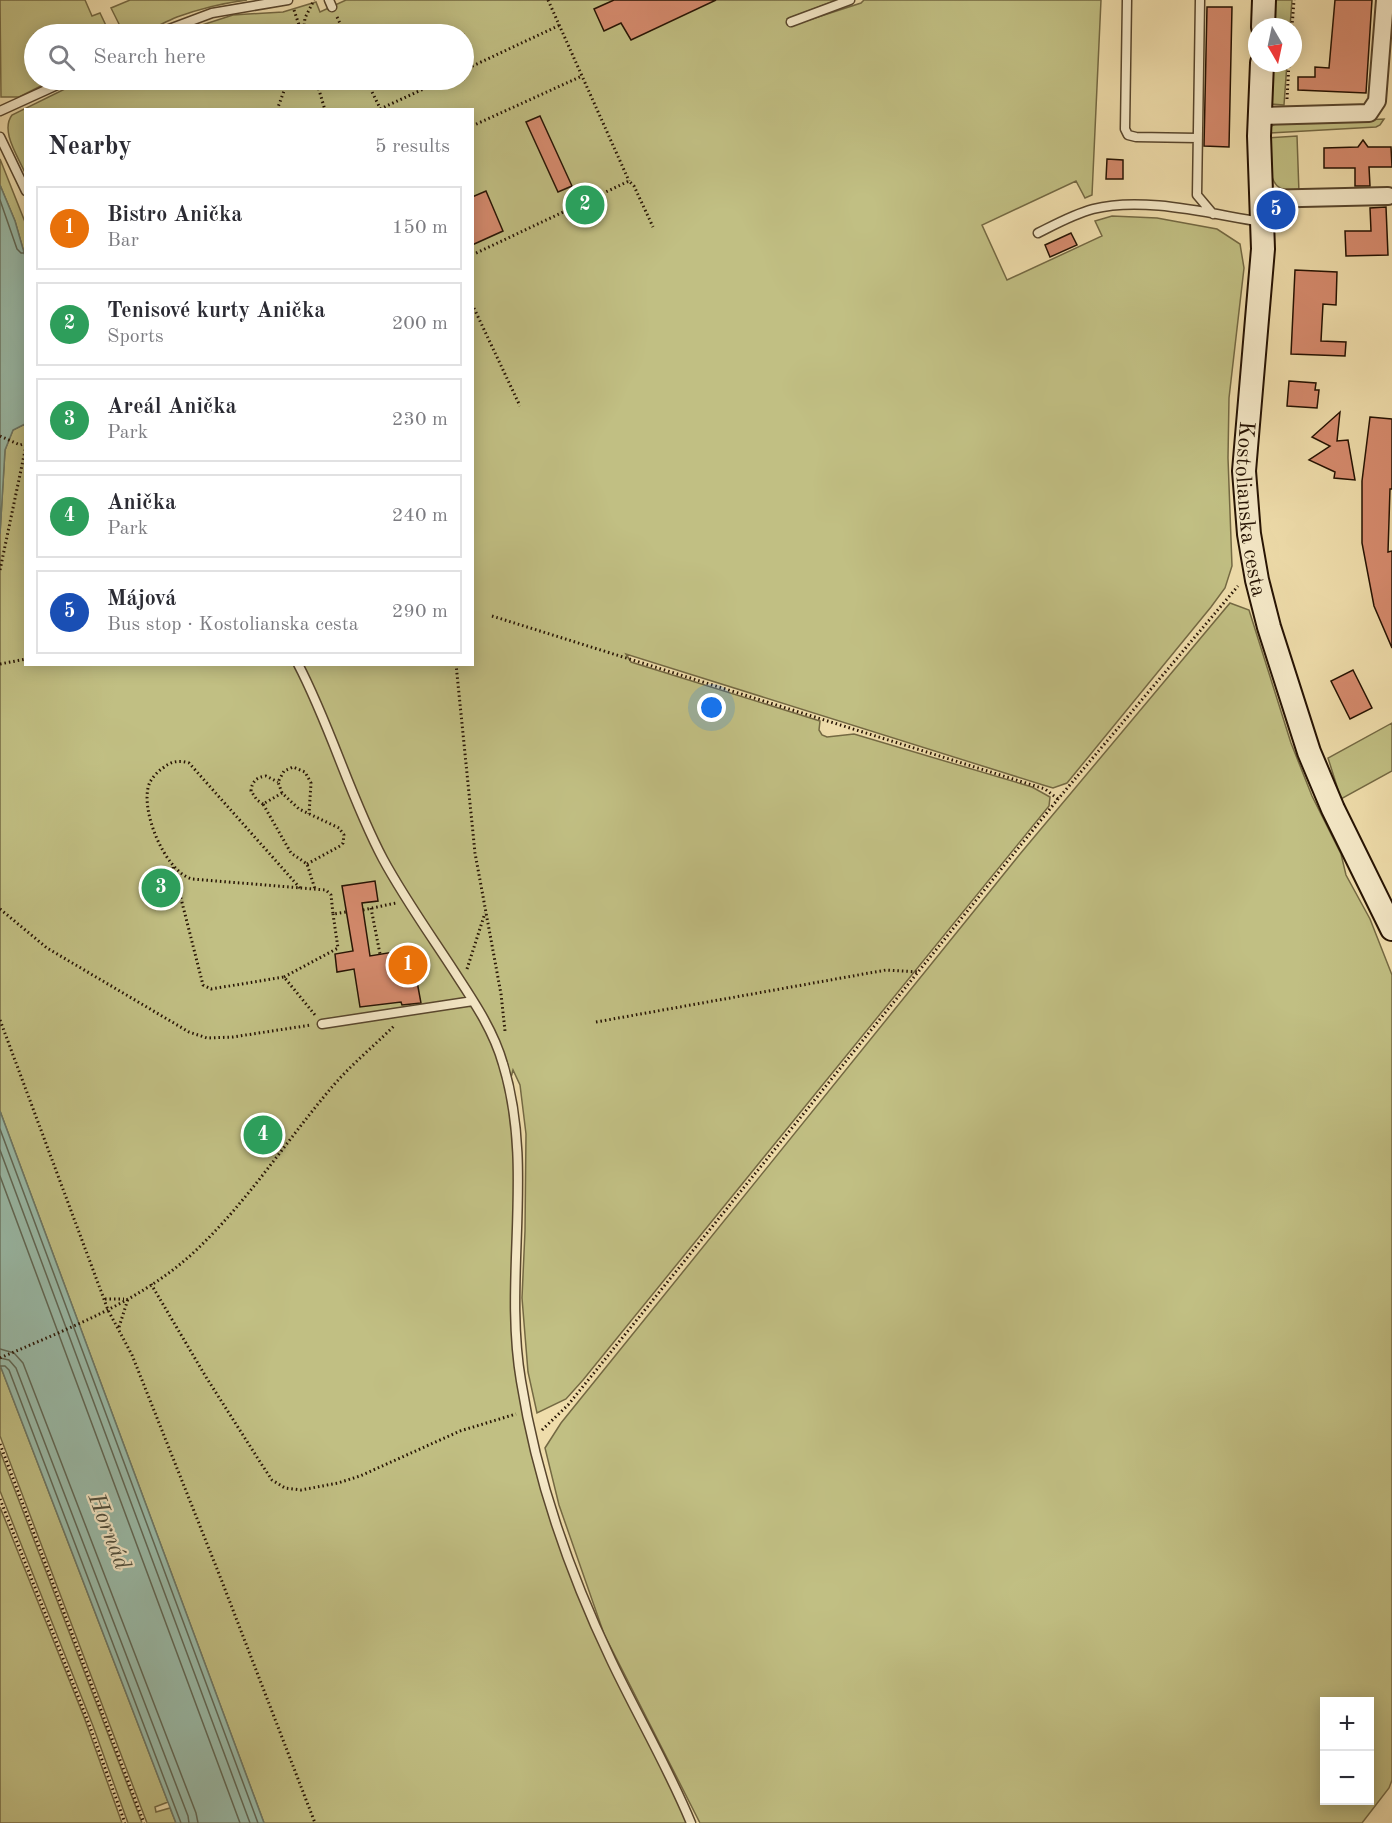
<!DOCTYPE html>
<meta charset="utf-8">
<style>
body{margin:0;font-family:"Old Standard TT",serif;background:#f7f7f7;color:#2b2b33}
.controls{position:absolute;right:18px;bottom:18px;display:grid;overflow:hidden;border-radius:0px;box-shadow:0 3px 15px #0003}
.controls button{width:54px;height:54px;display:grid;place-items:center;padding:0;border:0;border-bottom:2px solid #e1e1e2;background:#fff;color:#2b2b33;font:30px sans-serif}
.compass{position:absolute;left:1248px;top:18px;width:54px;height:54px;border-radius:50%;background:#fff;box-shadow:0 3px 15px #0003;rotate:171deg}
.you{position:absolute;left:712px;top:708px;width:21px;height:21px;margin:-15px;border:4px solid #fff;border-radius:50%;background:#1a73e8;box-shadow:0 0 0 9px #1a73e833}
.badge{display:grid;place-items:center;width:39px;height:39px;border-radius:50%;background:#b45309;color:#fff;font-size:20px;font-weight:700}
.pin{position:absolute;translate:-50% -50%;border:3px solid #fff;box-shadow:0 2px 6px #0006}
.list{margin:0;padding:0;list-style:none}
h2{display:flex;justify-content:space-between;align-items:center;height:78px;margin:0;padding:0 24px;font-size:26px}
h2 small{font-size:20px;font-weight:400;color:#7c7c81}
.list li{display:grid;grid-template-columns:39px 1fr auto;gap:18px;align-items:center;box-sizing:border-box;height:84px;margin:0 12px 12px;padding:0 12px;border:2px solid #e1e1e2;border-radius:0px}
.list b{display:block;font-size:22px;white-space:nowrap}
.list p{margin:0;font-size:20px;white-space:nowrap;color:#7c7c81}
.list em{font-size:20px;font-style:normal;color:#7c7c81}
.icon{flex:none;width:33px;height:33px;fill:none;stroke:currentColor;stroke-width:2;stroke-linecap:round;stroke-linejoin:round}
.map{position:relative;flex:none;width:1392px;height:1823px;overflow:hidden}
.search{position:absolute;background:#fff;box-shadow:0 3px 15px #0003;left:24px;top:24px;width:450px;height:66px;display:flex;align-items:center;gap:15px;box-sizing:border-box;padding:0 21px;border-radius:33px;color:#7c7c81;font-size:22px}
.panel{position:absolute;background:#fff;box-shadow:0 3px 15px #0003;left:24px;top:108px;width:450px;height:558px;border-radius:0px}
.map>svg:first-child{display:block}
.green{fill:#c1bf83;stroke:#746943;stroke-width:1.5;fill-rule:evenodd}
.water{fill:#9abcaa;stroke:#6c7867;stroke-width:1.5}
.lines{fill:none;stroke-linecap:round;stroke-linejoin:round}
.shore{stroke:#606856;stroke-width:1.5}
.building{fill:#d68b6e;stroke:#261303;stroke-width:1.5}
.lane-casing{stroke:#58462d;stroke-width:11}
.street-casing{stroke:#58462d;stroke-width:20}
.secondary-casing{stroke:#261303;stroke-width:26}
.path{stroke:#261303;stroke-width:3;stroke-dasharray:1.5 3;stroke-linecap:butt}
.lane{stroke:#f5e9c8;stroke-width:8}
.street{stroke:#f5e9c8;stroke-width:16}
.secondary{stroke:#f5e9c8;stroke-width:22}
.labels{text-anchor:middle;stroke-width:4.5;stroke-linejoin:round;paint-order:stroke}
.street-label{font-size:22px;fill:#261303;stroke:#f5e9c8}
.water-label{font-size:24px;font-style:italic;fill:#4f4e3d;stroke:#f5e9c8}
</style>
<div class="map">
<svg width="1392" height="1823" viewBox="0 0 1392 1823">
<rect width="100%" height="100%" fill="#efddab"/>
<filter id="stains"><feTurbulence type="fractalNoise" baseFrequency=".00333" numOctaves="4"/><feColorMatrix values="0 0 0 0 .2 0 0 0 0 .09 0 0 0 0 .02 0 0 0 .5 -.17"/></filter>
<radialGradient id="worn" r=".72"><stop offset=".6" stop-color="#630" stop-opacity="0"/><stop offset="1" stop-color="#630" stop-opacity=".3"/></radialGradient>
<path class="green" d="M0,0H85L92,16L100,13L110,34H34V80H53L19,97H1Z
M130,0H247C223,3 199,9 177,17C157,25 147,35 124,34L111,8Z
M346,0H837L787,19L790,26L861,3L864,0H1101L1092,195L1085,198L1076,181L982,225L1007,280L1102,236L1095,221L1112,216L1157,218L1217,229L1240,244L1244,268L1229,398L1228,458L1232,566L1225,588L1211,607L1067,783L1053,788L1043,785L626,654L631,662L820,721L819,730L822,735L827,737L854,734L1032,787L1050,797L1049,806L583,1380L566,1399L537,1413L528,1372L522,1298L525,1231L526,1134L520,1085L513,1070L509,1085L516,1123V1333L533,1438L583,1600L691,1823H264L0,1111V534L5,450L13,430L25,424L26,664H472V110H26L25,173C18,156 0,131 12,115L83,80H464V34H174L233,15L283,12L316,2L320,12Z
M1274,0H1292L1290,27H1273Z
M1271,63H1287L1284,105L1271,104Z
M1384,119L1380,125L1376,127L1268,133L1270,127L1275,124Z
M1297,136L1299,193C1294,192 1286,191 1280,188C1267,181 1269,151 1268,138Z
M0,159L25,222V256L15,221L0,185Z
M1230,603L1249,610L1291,743L1312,796L1341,854L1346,875L1370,919L1392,975V1780L1389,1788L1362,1823H700L604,1634L559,1505L545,1448L561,1423L1020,854ZM1324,1702H1370V1800H1324Z
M1392,723V771L1341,799L1328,758Z
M0,1365L168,1802L155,1807L156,1812L170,1808L176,1823H147L0,1436Z
M0,1451L142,1823H128L93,1726L0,1491Z
M0,1507L84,1717L122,1823H0Z"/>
<path class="water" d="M0,185L15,221L25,256V424L13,430L5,450L0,534Z
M0,1111L264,1823H176L0,1365Z"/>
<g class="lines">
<path class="shore" d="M0,200L17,249L21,253H26
M0,1129L258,1823
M0,1150L250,1823
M0,1176L240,1823
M0,1349L14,1353L23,1363L196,1813L198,1823
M0,1358L9,1360L16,1368L188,1816L189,1823
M0,1366H5L9,1370L181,1823"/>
</g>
<path class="building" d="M614,0H716L631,40L621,23L604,31L594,9Z
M1335,0H1372L1366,93L1298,90V77H1315V67L1329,68Z
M1207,7H1232L1229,147L1204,146Z
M540,116L572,186L558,192L526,122Z
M1363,140L1368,147H1391L1392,167H1369L1370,186H1355V168H1324V148L1358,147Z
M1107,159L1123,160V179H1106Z
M486,191L503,231L472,245V197Z
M1386,207L1388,255L1346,256L1345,231H1371L1370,208Z
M1071,233L1077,245L1050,257L1045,245Z
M1295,270L1337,272L1336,305L1323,304L1321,341L1346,342L1345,356L1291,354Z
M1289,381L1316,383L1315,390H1319L1317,408L1287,406Z
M1340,412L1337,441L1348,440L1355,480L1334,478L1335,472L1309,460L1330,446L1312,437Z
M1370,417L1392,419V489H1390L1388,552L1392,551V648L1374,606L1362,543V481Z
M1353,670L1372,708L1350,719L1331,681Z
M375,881L378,901L362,903L370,956L418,948L422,975L416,976L421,1003L402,1005L401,1002L360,1007L354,969L337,972L335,954L353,951L342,886Z"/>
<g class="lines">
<g class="lane-casing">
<path id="lane" d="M329,0L332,7
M1127,0L1125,129L1128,135L1136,137L1197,138
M1200,0L1197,195L1213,214
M791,22L850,0
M156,34L212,13L288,0
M0,111L68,80
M0,137L26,191
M1038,233C1056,224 1074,214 1093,209C1144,196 1210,214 1262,222
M298,664C331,727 350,797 383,859C403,896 427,930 450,965C470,996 493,1028 503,1064C535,1168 503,1276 521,1381C536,1476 570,1574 611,1660C637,1715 668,1767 691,1823
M322,1024L473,1001"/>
</g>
<g class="street-casing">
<path id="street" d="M1260,116L1369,113L1377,101L1385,0
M1261,199L1388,196"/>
</g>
<g class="secondary-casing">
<g id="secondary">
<path d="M1263,27L1264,0"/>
<path id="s1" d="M1262,63L1259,136L1263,249L1244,471L1249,534L1257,580L1269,627L1309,752L1333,809L1392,929"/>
</g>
</g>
<path class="path" d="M548,0L629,181
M294,10L302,34
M337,17L345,34
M1292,27L1294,0
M303,34L305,18L314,0
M464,70L560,25
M316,80L325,110
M366,80L381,110
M1287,99L1289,63
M380,109L443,80
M277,110L288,80
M472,126L582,76
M472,255L629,181L634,186L653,227
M472,304L520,406
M0,436L20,445L26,443
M0,570L26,446
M492,616L1045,789L1058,799
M0,664L26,659
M456,664L475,853L501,994L505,1031
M282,793L278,782L284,771L293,767L305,772L311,783L309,814
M263,804L257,800L251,791C252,781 257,777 266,776L278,782
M307,864L340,846L343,843L344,835L339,828L299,809L282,793L263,804L291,853L307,864L315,889
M173,867L203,985L211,989L284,977L315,1015
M300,888L189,763C180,760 171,761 163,768C158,771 153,777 150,782C138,807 165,872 192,879L326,890L331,895L333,914L346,912
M371,908L380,954
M0,909L47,948L189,1032L207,1038L233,1037L311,1025
M363,910L396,903
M467,969L485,913
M284,977L338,948L333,914
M0,1020L108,1310L132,1355L221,1579L315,1823
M596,1022L886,970L918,972
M151,1284L206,1377L262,1465L272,1480L285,1488L301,1490L338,1483L360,1476L460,1431L516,1414
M105,1299H124
M119,1327L128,1299
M0,1358C66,1329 138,1303 192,1254C244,1206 282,1147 327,1093C347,1068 373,1047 395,1025
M542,1430L568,1405L1058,799L1238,586
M0,1444L144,1823
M0,1499L89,1724L125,1823"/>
<use href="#lane" class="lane"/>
<use href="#street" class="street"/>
<use href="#secondary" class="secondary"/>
</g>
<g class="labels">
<g class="street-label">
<text dy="8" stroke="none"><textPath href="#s1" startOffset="447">Kostolianska cesta</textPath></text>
</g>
<g class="water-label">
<text transform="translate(110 1531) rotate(69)" y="8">Hornád</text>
</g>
</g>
<rect width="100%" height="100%" filter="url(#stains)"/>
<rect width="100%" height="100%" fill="url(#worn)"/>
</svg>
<div class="controls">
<button>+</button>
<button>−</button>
</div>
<svg class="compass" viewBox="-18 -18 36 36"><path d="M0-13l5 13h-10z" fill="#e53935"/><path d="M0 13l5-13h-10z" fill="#7c7c81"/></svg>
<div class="you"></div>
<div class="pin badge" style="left:408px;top:965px;background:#e8710a">1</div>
<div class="pin badge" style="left:585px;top:205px;background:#2e9e5b">2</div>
<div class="pin badge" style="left:161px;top:888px;background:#2e9e5b">3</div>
<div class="pin badge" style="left:263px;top:1135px;background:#2e9e5b">4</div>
<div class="pin badge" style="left:1276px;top:210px;background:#1a4fb4">5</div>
<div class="search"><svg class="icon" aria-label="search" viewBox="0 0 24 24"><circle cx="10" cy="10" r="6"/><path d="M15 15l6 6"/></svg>Search here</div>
<section class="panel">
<h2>Nearby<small>5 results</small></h2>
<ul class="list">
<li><span class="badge" style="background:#e8710a">1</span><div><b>Bistro Anička</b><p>Bar</p></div><em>150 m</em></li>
<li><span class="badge" style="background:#2e9e5b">2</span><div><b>Tenisové kurty Anička</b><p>Sports</p></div><em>200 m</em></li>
<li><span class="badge" style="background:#2e9e5b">3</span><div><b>Areál Anička</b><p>Park</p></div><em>230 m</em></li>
<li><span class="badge" style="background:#2e9e5b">4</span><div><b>Anička</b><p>Park</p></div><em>240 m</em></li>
<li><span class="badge" style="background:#1a4fb4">5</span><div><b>Májová</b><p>Bus stop · Kostolianska cesta</p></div><em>290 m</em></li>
</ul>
</section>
</div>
